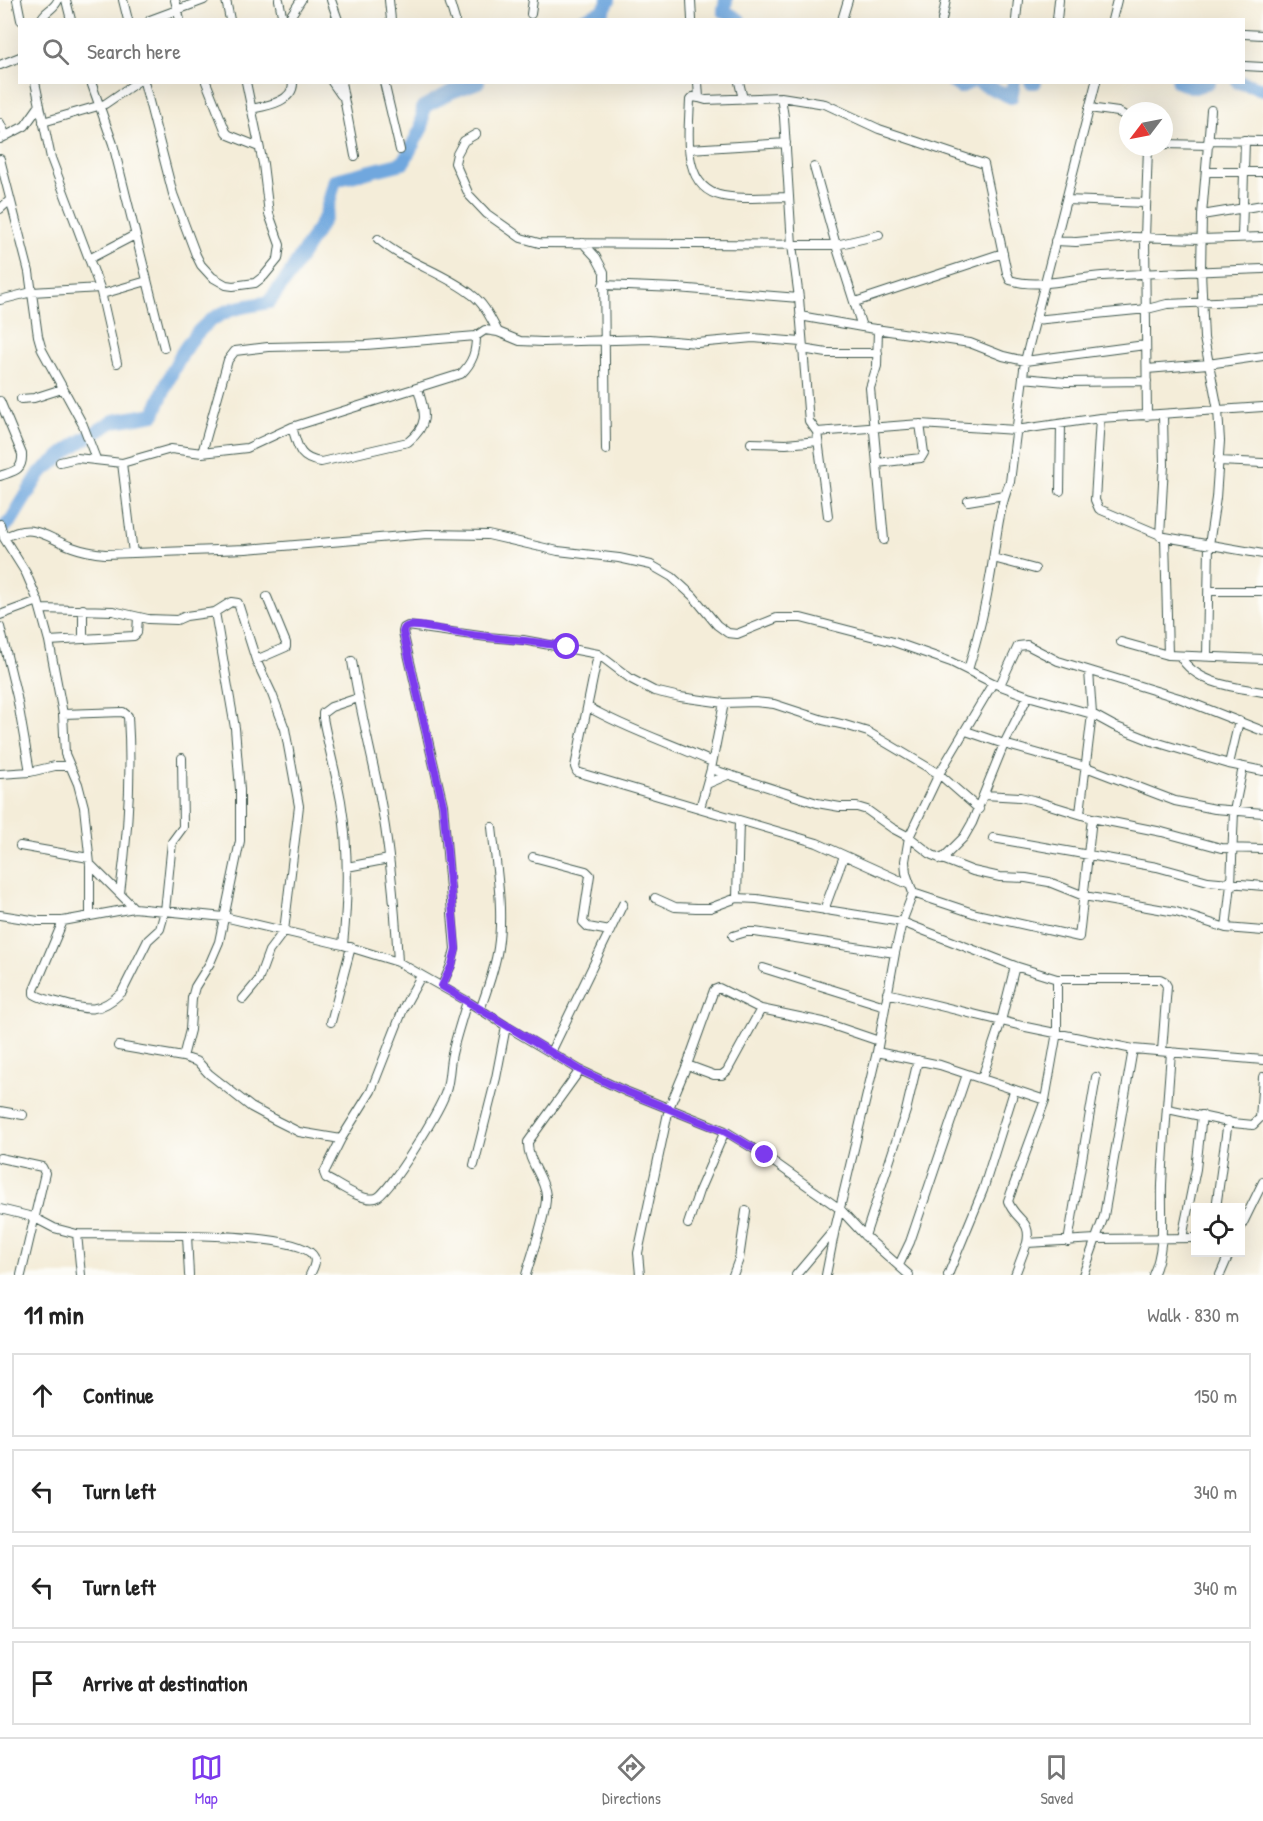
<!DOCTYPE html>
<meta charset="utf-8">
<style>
body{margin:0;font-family:"Patrick Hand",sans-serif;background:#f2f2f2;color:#222}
.controls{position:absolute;right:18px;bottom:18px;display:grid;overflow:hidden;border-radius:0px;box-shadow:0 6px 24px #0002}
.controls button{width:54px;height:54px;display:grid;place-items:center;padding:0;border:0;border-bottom:2px solid #e0e0e0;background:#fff;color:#222;font:30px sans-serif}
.compass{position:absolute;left:1119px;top:102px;width:54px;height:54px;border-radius:50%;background:#fff;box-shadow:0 6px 24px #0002;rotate:238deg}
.stop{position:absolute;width:18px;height:18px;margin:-14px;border:4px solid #7c3aed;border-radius:50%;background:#fff}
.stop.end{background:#7c3aed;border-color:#fff;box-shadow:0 2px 6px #0008}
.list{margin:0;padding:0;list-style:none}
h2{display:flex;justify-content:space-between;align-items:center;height:78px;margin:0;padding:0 24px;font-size:26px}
h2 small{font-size:20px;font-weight:400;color:#767676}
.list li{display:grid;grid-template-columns:39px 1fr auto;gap:18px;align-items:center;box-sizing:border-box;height:84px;margin:0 12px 12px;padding:0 12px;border:2px solid #e0e0e0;border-radius:0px}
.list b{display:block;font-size:22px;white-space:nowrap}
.list em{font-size:20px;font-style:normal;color:#767676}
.icon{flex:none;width:33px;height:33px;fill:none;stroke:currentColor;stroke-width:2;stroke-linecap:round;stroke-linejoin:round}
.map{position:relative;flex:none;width:1263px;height:1275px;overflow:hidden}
.search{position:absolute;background:#fff;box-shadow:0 6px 24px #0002;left:18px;right:18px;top:18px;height:66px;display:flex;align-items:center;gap:15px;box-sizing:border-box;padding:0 21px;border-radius:0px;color:#767676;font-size:22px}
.sheet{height:462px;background:#fff}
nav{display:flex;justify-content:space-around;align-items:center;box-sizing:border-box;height:84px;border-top:2px solid #e0e0e0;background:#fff;font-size:16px;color:#767676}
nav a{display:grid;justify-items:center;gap:3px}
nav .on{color:#7c3aed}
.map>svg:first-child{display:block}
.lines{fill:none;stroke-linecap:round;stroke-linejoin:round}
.river{stroke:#6fa7de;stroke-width:14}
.minor-casing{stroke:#3f574d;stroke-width:10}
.minor{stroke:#fff;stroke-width:8}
.route{stroke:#7c3aed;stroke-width:8}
</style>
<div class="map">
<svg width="1263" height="1275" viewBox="0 0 1263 1275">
<rect width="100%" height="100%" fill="#fdfcf7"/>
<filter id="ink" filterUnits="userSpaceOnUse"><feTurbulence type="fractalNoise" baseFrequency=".0167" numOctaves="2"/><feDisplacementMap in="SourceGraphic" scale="12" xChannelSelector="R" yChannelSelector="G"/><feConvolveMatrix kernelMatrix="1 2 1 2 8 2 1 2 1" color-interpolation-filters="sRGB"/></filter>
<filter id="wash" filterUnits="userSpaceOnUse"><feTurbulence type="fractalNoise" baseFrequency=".008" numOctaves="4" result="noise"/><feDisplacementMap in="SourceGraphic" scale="24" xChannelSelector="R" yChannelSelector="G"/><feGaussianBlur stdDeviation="1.35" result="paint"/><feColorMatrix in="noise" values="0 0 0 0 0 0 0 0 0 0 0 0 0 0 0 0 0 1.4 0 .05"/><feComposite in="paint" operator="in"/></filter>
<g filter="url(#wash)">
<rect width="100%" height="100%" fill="#f4edd9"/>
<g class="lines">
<path class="river" d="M726,0L724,11L739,20
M582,20L603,11L609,0
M953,82L960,87L971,82
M978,82L1011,97L1014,82
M1031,82H1035
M1178,82L1195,87L1209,82
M1238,82L1263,89
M0,532L12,519L40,473L75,445L114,421L154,414C170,376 186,328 228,311C240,306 256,305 269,302L290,274L325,217L335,180L403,163L422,127L423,107L451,92L478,82"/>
</g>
</g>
<g filter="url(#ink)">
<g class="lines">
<g class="minor-casing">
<path id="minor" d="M17,0L21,20
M66,0L71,20
M123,0L128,20
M175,0L180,20
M226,0L230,20
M279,0L283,20
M331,0L338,20
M389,0L391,20
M449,0L455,20
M691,0L692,20
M531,14L533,0
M41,20C45,10 54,10 58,0
M150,20L204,0
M288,20L301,0
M842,20L848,0
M942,20L946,0
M1016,20L1018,0
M1057,20L1059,0
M1112,20L1117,0
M1244,34L1263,35
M0,65L20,57
M1244,66L1263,67
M35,82L51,158L100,288L117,363
M91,82L113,144L164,348
M144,82L173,194L196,255L201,265L212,277L226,285L233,286L255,283L264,276L278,259L280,245L269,214L263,164L246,82
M206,82L226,132L229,135L259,147
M332,82L341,95
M341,82L355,156
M384,82L400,150
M698,82L699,98L706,100L781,97L784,117L792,245L799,298L808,410L809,421L817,432L828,516
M739,82L743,99
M781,97L825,104L879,129L984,164L1007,273L1010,280C1039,289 1072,278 1102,276C1155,273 1209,271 1263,269
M699,98L693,97L690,100C689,131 680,188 723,196C744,200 768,197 789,197
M1089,108L1118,112L1128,117
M251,109C266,106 294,102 293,82
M43,122L105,104L137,82
M0,123L6,136
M476,134L464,141L457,154L455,163L469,195L487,214L521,238L539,243L836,245L862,327
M0,139L25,126L40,105
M1210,140L1263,141
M1164,144L1209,145
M689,149L786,143
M0,159L29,272L38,336L42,350L83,425L96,459
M814,167L836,245L879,235
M1206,172H1263
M1066,200L1146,203
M0,209L10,200
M1202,215L1263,205
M1242,237L1245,140
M378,239C406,263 443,272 471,294C484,303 491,319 498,332
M1055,241L1076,242L1133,237L1201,239L1263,237
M583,243L596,257L604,272L606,450
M89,259L135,235
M603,285L677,288L799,298
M102,294L147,281
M0,300L32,292L100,288
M855,302L1003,253
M800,316L862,327L970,343L1003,356L1025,361L1145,345
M1035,320L1147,309L1167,304L1263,300
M878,329L877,366L870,388L884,540
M802,349L827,353H878
M1147,369L1208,364L1263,356
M1023,378L1066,382L1147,381
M21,399L34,398L62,389
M0,401L22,454C23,471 14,471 0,476
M1147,416L1145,238L1148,147
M1100,418L1095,500L1099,509L1165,537L1263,554
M292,427C298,446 298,459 321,462L408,442C430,424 425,413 418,389
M817,432L920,424L1016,430L1100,418L1263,407
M751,443L786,444L818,441
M202,453L228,360L235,351L268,347L366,345L476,336L485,330L498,332L520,341L543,342L650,339L697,343L753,338L801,342
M1218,461L1263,463
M60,462L77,458L122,463L171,449L202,453L247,448L292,427L461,374C473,362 476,352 476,336
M122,463L133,553
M877,463L921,458L924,453L920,424
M1060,491L1061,424
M968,501L1004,495
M0,524L4,538L26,573L38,601L49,641L63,714L65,754L78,784L84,807L90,864V916
M1160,536L1164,465L1163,415
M1165,537L1168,655L1263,659
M4,538C33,521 45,537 72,547C83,551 94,553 105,554L246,549L427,534L488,535L558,551L619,558L651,565L672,577L693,596L717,625L728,633L737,634L777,618H801L894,642L951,662L993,683L1028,696L1092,714L1114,726L1152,741L1229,764L1263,771
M993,558L1035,569
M1209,591H1263
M41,609L113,611L148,619L177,620L186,616L215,612L231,602L238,603L256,660L272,694L285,729L299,806L284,931L269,951L258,981L243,999
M83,609V639
M0,615L38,601
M0,627L17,697L30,772
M49,641L134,636L137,633L138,617
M1121,642L1168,655
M598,654L575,767L577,772L817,843L910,885
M1180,656C1196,684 1234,687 1263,692
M1207,656L1209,545L1216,498L1220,441L1218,410L1204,338L1201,271L1202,215L1211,110
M256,660L286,647V643L267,597
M352,661C359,705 370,748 379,792C390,849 395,906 398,962
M968,670C977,640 985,609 990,578C996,546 997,513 1010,482L1025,361L1096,82
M1000,685L1018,646L1027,645L1058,661L1179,698L1263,731
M588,707C628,730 671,743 712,762
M63,714L123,712L128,716C132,776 128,834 120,893
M966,731L1004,744L1086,767L1175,801L1215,809L1263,813
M1229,764L1239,721
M711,769L817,803L840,807H857L867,810L892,828L909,837L932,855L973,871L1000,877L1026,878L1049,882L1084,896L1176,912L1226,928L1263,931
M0,774L30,772L55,766H70
M707,784L728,775
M984,795L1020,797L1033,800L1092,818L1162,832L1221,848L1263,849
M700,808L711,769L724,703
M1080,813L1092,714L1089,671
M993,838L1157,867L1208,881L1263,886
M20,846L89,858
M533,857L586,871L590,875L583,922L588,927L610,931
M941,860L964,837L972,823L1004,744L1028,696
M90,864L134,908
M347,867L389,859
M913,893L976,914L1079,937L1092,818
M655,898L675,907L696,908H710L737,898L757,899L902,922L1015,966L1057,979H1160L1164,981L1167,986L1162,1051
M737,898L739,820
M824,910L844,856
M0,915L38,921H63L134,908L224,917L343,945L398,962L467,1001L506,1026L580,1070L625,1091L725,1131L764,1155L840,1209L865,1236L909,1275
M63,921L34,990V994C42,999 52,1001 61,1003C88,1011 100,1013 122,992L148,940L160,929L165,911L172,842L183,827L182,758
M1226,928L1231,884L1234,811L1243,767
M733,936L746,932H755L895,953
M343,945C348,897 349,849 341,801C336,773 328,746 323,718V713L331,707L358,698
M763,968L885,1006
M421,976L404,1007L371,1091L341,1139L324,1173L326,1178C338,1184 362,1202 376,1198C389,1194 442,1107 446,1091C450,1079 449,1066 452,1054C456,1036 462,1019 467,1001
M1057,979V1032L1045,1100L1008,1201C1015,1221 1032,1219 1027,1243L1096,1239L1196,1238
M442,986L451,965L455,949L443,805L403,632L404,628L408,626L487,637L523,640L598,654L631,679L654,691L680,697L724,703L755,702L774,704L823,720L845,725L868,732L939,774L979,809
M887,993L1026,1027L1133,1049L1263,1060
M480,1010C487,990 495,969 498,948C504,908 496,866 492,827
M331,1022L351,947
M118,1046L183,1057L198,1062L209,1074L251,1107L277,1121L299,1132L341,1139
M551,1052L623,904
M877,1052L940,1065L1045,1100
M183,1057L190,1030L192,998L195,987L210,963L219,942L240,841V790L235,728L215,612
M687,1065L714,1075H722L727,1071L761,1009
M982,1078L1001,1021L1015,966
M1168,1109L1233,1123L1253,1125L1260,1118L1263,1077
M0,1111L23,1115
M0,1158L42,1167L45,1173L21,1275
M474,1165L496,1078L506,1026
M1216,1208L1228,1121
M0,1209L33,1217L54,1228L77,1234L187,1235L189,1275
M688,1224L699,1191L725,1131
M1240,1229L1263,1182
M77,1234L81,1275
M187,1235C209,1236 304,1236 314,1257C317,1263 312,1270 310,1275
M865,1236L906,1111L918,1060
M1182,1238L1196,1169L1202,1115
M1068,1242L1096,1077
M899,1265L910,1242L967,1074
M526,1275C531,1256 547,1213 546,1196C545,1177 527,1162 528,1142L580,1070
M640,1275L638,1253L669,1108L687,1065L714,990L719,988L761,1009L823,1022L879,1041
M733,1275L739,1259L746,1211
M796,1275L834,1230
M826,1275L835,1229L877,1052L895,953L902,922L913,893L906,873L905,861L909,837L939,774L993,683
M948,1275L983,1190L1014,1091
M1015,1275L1027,1243
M1083,1275L1104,1216L1133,1049
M1153,1275C1166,1247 1161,1215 1162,1185C1164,1140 1168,1096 1171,1052
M1220,1275L1230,1252"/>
</g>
<use href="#minor" class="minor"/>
</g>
</g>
<g class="lines" filter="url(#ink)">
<path class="route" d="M567,647C533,641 499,639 465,634C452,632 420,624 409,626C404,627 404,629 403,632L443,805L456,949L452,965L442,986L580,1070L625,1091L724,1131L765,1155"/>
</g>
</svg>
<div class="controls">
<button><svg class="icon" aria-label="locate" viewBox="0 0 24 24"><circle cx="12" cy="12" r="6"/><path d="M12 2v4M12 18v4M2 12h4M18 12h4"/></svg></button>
</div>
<svg class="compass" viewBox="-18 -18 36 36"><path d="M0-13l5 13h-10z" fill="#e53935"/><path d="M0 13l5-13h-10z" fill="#767676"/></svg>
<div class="stop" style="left:567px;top:647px"></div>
<div class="stop end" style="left:765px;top:1155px"></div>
<div class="search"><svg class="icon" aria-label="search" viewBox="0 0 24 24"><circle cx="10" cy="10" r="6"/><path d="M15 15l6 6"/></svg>Search here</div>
</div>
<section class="sheet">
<h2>11 min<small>Walk · 830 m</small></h2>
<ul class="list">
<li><svg class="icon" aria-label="ahead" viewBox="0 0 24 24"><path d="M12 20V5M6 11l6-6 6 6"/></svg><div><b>Continue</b></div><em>150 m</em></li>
<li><svg class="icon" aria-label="left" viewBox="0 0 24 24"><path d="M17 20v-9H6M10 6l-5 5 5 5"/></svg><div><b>Turn left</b></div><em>340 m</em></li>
<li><svg class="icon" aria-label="left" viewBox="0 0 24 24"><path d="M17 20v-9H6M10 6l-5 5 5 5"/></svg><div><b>Turn left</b></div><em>340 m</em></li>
<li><svg class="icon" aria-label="arrive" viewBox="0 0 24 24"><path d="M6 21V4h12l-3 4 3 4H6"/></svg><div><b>Arrive at destination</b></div></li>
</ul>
</section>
<nav>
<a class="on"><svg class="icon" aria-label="map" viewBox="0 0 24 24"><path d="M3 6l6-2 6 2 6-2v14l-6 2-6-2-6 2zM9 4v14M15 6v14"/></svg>Map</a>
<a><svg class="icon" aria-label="directions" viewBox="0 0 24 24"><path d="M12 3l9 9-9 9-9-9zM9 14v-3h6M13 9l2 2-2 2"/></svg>Directions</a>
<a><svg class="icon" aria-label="saved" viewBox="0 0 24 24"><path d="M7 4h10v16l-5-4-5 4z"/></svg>Saved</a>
</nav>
